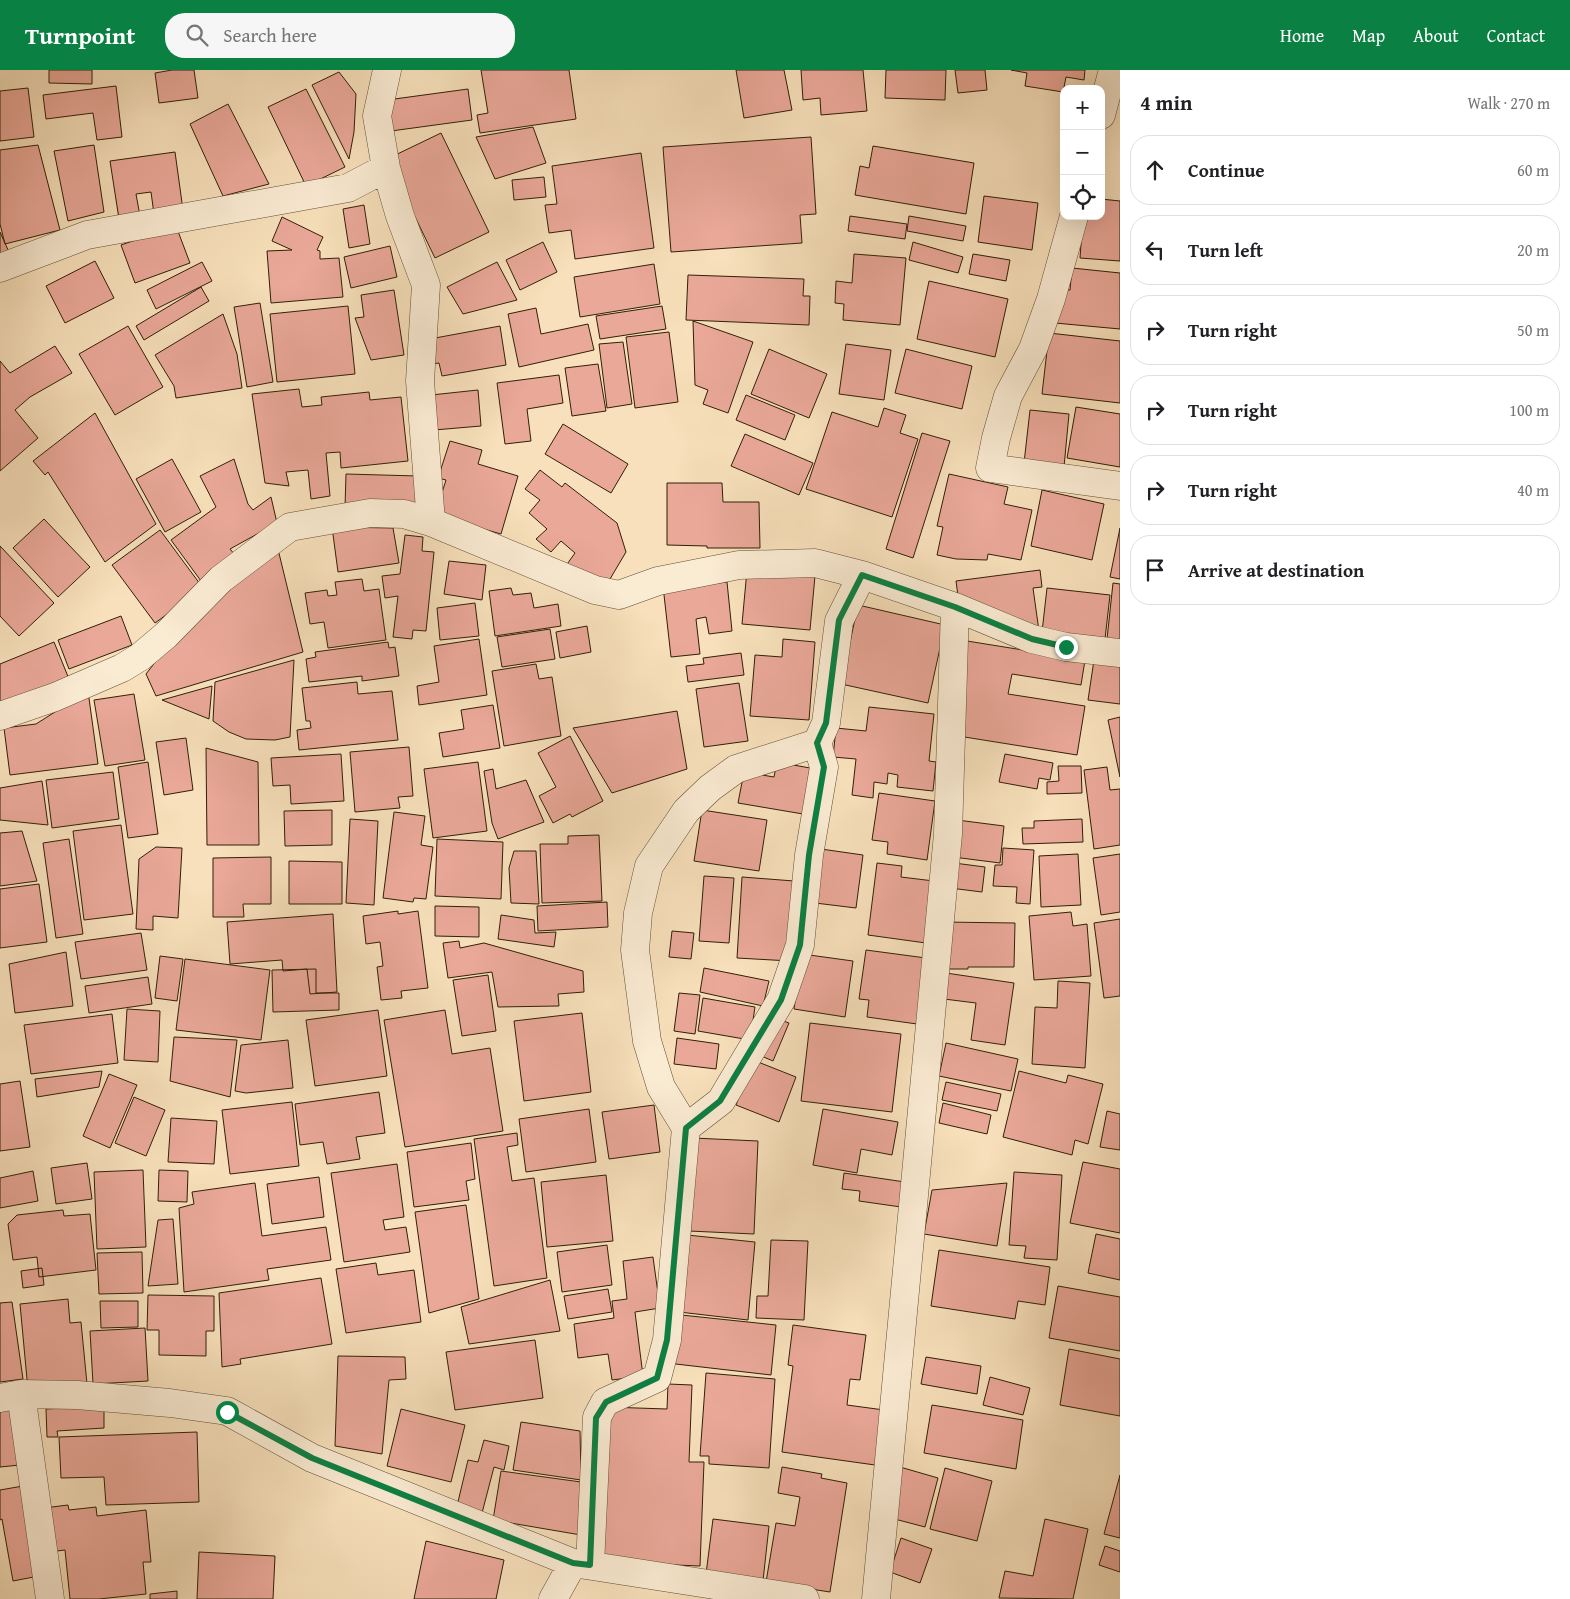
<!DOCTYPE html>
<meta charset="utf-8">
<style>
body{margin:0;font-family:"Gentium Book Plus",serif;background:#f6f6f6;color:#202124}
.controls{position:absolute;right:15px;top:15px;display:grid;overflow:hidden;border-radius:10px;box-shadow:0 5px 20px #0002}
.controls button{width:45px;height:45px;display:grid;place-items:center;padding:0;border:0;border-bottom:1px solid #e0e0e0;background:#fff;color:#202124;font:25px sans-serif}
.stop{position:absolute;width:15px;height:15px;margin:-11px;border:4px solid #0b8043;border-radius:50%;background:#fff}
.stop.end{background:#0b8043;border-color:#fff;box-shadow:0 1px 5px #0008}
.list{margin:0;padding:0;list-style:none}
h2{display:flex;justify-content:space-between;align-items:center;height:65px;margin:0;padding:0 20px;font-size:21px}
h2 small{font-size:16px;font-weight:400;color:#757577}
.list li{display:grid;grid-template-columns:32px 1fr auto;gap:15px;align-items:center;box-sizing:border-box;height:70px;margin:0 10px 10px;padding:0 10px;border:1px solid #e0e0e0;border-radius:20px}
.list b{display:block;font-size:19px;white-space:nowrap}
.list em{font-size:16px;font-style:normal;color:#757577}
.icon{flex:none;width:28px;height:28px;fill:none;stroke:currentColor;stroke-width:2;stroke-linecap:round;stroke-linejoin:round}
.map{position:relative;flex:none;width:1120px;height:1529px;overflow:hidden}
header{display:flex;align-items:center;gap:30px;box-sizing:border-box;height:70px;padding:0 25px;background:#0b8043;color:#fff}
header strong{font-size:24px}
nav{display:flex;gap:28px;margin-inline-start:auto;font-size:18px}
.search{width:350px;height:45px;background:#f6f6f6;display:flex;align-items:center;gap:12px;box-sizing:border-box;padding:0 18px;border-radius:20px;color:#757577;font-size:19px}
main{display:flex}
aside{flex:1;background:#fff}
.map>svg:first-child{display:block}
.building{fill:#eaa899;stroke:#311f07}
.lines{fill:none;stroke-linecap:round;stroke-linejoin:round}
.minor-casing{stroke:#624f34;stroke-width:29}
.minor{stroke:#faebd3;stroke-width:28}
.route{stroke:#0b8043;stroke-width:6}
</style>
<header>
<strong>Turnpoint</strong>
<div class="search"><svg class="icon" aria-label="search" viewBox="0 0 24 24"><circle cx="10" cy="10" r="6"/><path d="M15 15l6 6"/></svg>Search here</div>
<nav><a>Home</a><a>Map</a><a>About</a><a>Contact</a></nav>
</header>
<main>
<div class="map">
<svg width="1120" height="1529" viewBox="0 0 1120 1529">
<rect width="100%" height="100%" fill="#f7e0bb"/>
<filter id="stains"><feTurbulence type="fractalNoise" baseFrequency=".004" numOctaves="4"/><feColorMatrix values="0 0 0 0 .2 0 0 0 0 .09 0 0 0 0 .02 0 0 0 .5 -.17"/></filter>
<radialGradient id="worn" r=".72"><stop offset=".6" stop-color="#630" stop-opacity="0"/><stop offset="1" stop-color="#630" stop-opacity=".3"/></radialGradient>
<path class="building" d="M49,0H92V14L49,13Z
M172,0H194L198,28L159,33L155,3Z
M481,0H569L576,49L480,63L477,45L488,43Z
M736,0H784L792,40L744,48Z
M801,0H863L867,41L821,45L820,28L803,30Z
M886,0H946L945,30L885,28Z
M955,0H985L987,20L958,23Z
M1011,0H1085L1084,10L1066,7L1063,22L1025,16L1027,3Z
M339,2L356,24L354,62L349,89L312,15Z
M116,16L122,67L97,70L93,43L46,49L43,25Z
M28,18L34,67L0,71V21Z
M306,19L345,97L306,116L268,37Z
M468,19L472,50L391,61L387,30Z
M228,34L269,114L223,126L190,54Z
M533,57L546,93L495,109L476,67Z
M441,63L489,162L435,188L387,89Z
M811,67L816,144L800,145L802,173L671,182L663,77Z
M38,75L60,160L5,174L0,154V80Z
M94,75L104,142L68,151L54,81Z
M873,76L974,93L966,144L855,125L860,96L869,98Z
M175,82L183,140L154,144L151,122L136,124L140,146L119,149L110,91Z
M641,83L654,178L575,189L571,160L549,163L545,135L557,134L552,96Z
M544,107L546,127L514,130L512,110Z
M984,126L1038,133L1032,180L978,172Z
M1101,129L1120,131V191L1080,188L1083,146H1101Z
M364,135L370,174L349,178L343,139Z
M850,146L907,154L905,169L848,161Z
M909,146L966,156L963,171L907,161Z
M282,147L323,167L317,180L320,181V189L339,188L343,227L271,233L267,181L292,180L272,171Z
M176,156L190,193L135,213L121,175Z
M0,162L9,182L0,185Z
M543,172L557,202L520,220L506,190Z
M913,172L963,187L958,203L909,190Z
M390,176L397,207L351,218L344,187Z
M854,184L906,188L900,255L843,250L844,234L835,233L836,211L852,213Z
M973,184L1010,190L1006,211L969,204Z
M95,191L114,228L65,253L46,216Z
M202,192L212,211L156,239L147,220Z
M497,192L517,230L463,244L447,217Z
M654,194L660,234L580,247L574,207Z
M1072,198L1120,203V259L1055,253L1059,220H1070Z
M688,205L804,209L803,226H810L809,255L686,250Z
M929,211L1008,229L995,287L917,269Z
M201,217L209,231L144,270L136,256Z
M394,220L404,285L371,290L355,248L364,247L361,225Z
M260,233L273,312L247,317L234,237Z
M348,236L355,304L277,312L270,244Z
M662,236L666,259L600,269L596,246Z
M536,238L541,264L588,254L594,280L519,297L508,244Z
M223,244L237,284L242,318L176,328L174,316L155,285Z
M693,251L753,272L728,343L703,334L708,320L695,315Z
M128,256L163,317L115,345L79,284Z
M500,256L506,295L442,306L439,293L432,294L435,268Z
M669,262L678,332L635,338L626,267Z
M1049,263L1120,271V333L1042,324Z
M623,272L632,334L607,338L599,274Z
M846,274L891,280L884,330L839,324Z
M55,276L72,303L30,327L15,340L38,368L0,401V291L10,303Z
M769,279L827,304L809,348L751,324Z
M906,279L972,296L962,339L895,323Z
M598,294L606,341L572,346L565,298Z
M559,305L563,333L527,339L531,371L505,374L497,313Z
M299,319L302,337L322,335L321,327L369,322L370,330L401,327L408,391L341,398L340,382L326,383L330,426L311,429L308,400L286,402L289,416L265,413L252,324Z
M478,320L481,356L434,360L431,325Z
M746,325L795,345L785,370L736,350Z
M1076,337L1120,344V397L1067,388Z
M884,338L906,345L900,363L918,369L892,447L806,419L832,342L878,357Z
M1030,340L1069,344L1064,397L1024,393Z
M95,343L156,454L105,492L48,402L45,405L33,391Z
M563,354L628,394L611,423L545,384Z
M922,363L950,371L913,488L886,479Z
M745,364L813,393L799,425L731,396Z
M450,371L482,380L478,394L518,406L501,464L435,445L446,410L438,408Z
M172,389L201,442L165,462L136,409Z
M234,389L248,434L253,440L271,427L277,453L230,479L235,485L201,511L171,470L216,437L200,406Z
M540,400L562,417L565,413L617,453L626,482L610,509L589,510L565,497L575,483L561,471L551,482L536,469L547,459L529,443L540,430L525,419Z
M346,404L418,406L417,439L345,437Z
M949,404L1008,417L1004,434L1032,440L1021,490L988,484L987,490L956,489L937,485L943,457L937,456Z
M667,413H722L723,432H759L760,478H707V476L667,475Z
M1042,420L1104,434L1092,490L1031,476Z
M44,449L90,497L58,527L13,478Z
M332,457L393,458L399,493L338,502Z
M1120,458V509L1110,507Z
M160,460L203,518L155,553L112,495Z
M405,465L423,467L422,481L434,482L426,561L413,560L412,569L393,567L398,526L385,528L382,506L400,504Z
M276,471L303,582L156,626L146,604L188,550Z
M0,476L54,533L19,566L0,546Z
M449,491L486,495L482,530L444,524Z
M747,500L815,506L810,560L742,554Z
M1040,500L1042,517L1033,518L1039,561L958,526L956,511Z
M362,509L364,521L379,519L386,570L328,578L324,552L310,554L305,523L327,520L328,526L337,525L335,512Z
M727,512L732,561L709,564L706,547L696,549L700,584L671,587L663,516H692Z
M1113,513L1120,514V571L1107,569Z
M511,518L513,525L531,523L534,538L558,534L561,556L495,566L489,521Z
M1047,518L1110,525L1105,569L1042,562Z
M475,533L479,566L440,570L437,538Z
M858,535L945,555L928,633L841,614Z
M121,546L132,575L69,599L58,570Z
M587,556L591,582L560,588L556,562Z
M550,559L555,589L502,597L497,567Z
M479,569L487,625L419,635L417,616L439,612L434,576Z
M783,569L815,572L809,650L750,646L755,585L782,587Z
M967,571L1085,590L1081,615L1012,604L1008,624L1085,636L1077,685L952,665Z
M54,572L69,609L0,636V594Z
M388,572L389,578L395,577L399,606L362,611V606L309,612L306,589L316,587L315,582Z
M741,583L744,605L688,612L686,596L704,594L703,588Z
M294,590L290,667L275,670L246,669L229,662L213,651L215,612Z
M1094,590L1120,594V634L1088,630Z
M536,594L539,609L552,607L561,666L504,676L492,601Z
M357,612L358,624L392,621L398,670L299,680L297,660L311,658L310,651H306L302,618Z
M739,613L748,671L704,677L696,619Z
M212,616L209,649L162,630Z
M88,621L98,694L10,705L4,658L36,654Z
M134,624L145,690L105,696L94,630Z
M493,635L500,678L443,687L439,663L464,659L461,640Z
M869,637L934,644L929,691L936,692L933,721L897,717L898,705L888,703L887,714L874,712L873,728L852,725L856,689L833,687L836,658L866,661Z
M677,641L687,699L612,723L573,658Z
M1120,647V707L1108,650Z
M570,666L603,731L572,747L570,744L553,753L539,726L556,717L538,683Z
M186,668L193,720L164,725L156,672Z
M409,677L413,726L398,727L400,738L355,742L350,682Z
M206,678L258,692L259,775H207Z
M341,684L344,731L291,734L290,715L273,716L271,688Z
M1005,684L1053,693L1050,710L1039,708L1037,719L999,712Z
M148,692L158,764L128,768L118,697Z
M478,692L487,761L433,768L424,699Z
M777,692L810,698L803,744L738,733L744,702L774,707Z
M1058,696H1081L1082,723L1047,724V712L1059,711Z
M1107,697L1110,720L1120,719V775L1094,779L1084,700Z
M493,699L496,719L526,710L544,752L498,769L492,753L484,701Z
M113,702L119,749L52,758L46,710Z
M42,711L48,755L0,750V718Z
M879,723L935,731L927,790L887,784L888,772L872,770Z
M332,740V775L285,776L284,741Z
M702,740L767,750L759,801L694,791Z
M394,742L425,746L421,775L433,777L426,829L414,828L413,832L383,828Z
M350,749L378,751L374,835L346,833Z
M1082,749L1083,772L1023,774L1022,758H1034V751Z
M957,750L1004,756L1000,793L953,787Z
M121,755L133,844L84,850L73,761Z
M22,761L37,811L0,816V763Z
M599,765L602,831L542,833L540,774H568V766Z
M69,769L83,864L56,868L43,773Z
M437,769L503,772L501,829L435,826Z
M156,777L182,778L178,848L153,846V860L136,859L139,789Z
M814,778L863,785L856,838L807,832Z
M1003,778L1034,780L1030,834L1016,833L1017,817L993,816L995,795H1002Z
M514,781H536L539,834L511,833L509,798Z
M1078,784L1081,835L1041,837L1039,786Z
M1120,784V842L1101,845L1093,788Z
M271,787V834H243L244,847H213V788Z
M289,791L342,792V834H289Z
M877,793L902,796L901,807L934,811L926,873L868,865Z
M954,793L985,797L982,822L950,818Z
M704,806L734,808L729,873L699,871Z
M742,807L794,811L790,891L737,888Z
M39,814L47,872L0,878V819Z
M607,832L608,857L538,861L537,836Z
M435,836L479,837V867L435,866Z
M398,841V844L418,841L428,918L401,921L402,928L381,930L377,897L383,896L380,872L366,874L363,846Z
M1071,842L1073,856L1087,854L1091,906L1034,910L1029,846Z
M333,844L337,922L310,924L307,899L283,901L282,890L230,894L227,852Z
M501,845L534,850L535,863L556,862L554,877L498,869Z
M1120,849V926L1104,928L1094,853Z
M943,852L1015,853L1014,897H968V899H942Z
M672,861L694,863L691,889L669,887Z
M141,863L147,900L81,909L75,872Z
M459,871L460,878L484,873L583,901L584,922L558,924L559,936L498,937L492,902L448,908L443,873Z
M866,880L926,888L917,954L867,947L869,930L859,929Z
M66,882L73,936L15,943L9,894Z
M802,884L853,891L845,947L794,939Z
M160,886L183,889L177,931L155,928Z
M185,889L270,900L261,970L176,960Z
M704,898L769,911L763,936L700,922Z
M316,899V923H339V940L273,942L272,900Z
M939,902L1014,913L1005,975L971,970L976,933L936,928Z
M488,905L496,961L462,966L453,910Z
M148,907L152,934L89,943L85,916Z
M1058,911L1090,913L1085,998L1032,994L1035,937L1057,938Z
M679,923L700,925L695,964L674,961Z
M703,928L755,937L750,970L698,961Z
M127,939L160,941L158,992L124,990Z
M378,940L387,1006L315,1016L306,950Z
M445,940L452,984L490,978L503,1061L405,1077L384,950Z
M582,943L591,1022L524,1031L514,951Z
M112,944L118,993L31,1004L24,955Z
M775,948L789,953L773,991L759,985Z
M810,953L901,964L892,1042L801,1031Z
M174,967L237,970L230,1027L170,1011Z
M677,968L719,974L716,999L674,994Z
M288,970L293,1018L246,1023L235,1021L241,975Z
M946,973L1018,989L1011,1021L939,1006Z
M753,990L796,1007L779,1052L736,1035Z
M102,1001L99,1017L37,1027L35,1009Z
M1019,1001L1066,1013L1068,1005L1103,1014L1088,1074L1075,1070L1072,1085L1003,1067Z
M109,1004L137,1015L110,1078L83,1066Z
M20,1011L30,1077L0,1081V1014Z
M946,1012L1001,1024L997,1041L942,1030Z
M379,1022L385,1063L356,1067L360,1089L327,1094L323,1072L300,1075L295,1034Z
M134,1027L165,1040L146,1086L115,1073Z
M292,1032L299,1096L230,1104L222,1040Z
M943,1033L991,1045L987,1064L939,1053Z
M654,1035L660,1082L609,1089L602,1042Z
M589,1039L596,1092L526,1102L519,1049Z
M823,1039L898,1052L892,1085L861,1079L857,1103L813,1095Z
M1107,1041L1120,1044V1080L1100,1077Z
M171,1048L217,1051L214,1094L168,1092Z
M517,1063L518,1075L507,1077L512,1111L534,1108L547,1208L494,1216L474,1069Z
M693,1068L758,1071L754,1164L689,1161Z
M471,1073L475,1109L466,1111L469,1130L414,1137L407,1082Z
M1083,1092L1120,1099V1163L1070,1153Z
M87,1093L92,1129L56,1134L51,1098Z
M397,1094L404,1147L383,1150L385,1160L406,1157L410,1182L344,1192L331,1103Z
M143,1100L146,1177L97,1179L94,1102Z
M159,1100L188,1101L187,1132L158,1131Z
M33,1101L38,1131L0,1138V1108Z
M1014,1102L1062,1105L1057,1190L1024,1188L1026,1176L1009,1175Z
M844,1103L905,1112L901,1137L859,1131L860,1121L842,1119Z
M606,1105L613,1171L547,1177L541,1112Z
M319,1107L324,1147L272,1154L267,1114Z
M255,1113L262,1166L326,1157L331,1190L267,1199L269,1210L184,1222L179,1138L194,1134L192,1122Z
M1007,1113L997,1176L924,1164L932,1120Z
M466,1135L479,1229L429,1243L415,1142Z
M63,1140L64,1146L90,1144L96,1200L39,1207L37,1187L13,1190L8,1154L17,1145Z
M173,1149L178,1214L148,1216L158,1150Z
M1096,1164L1120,1169V1210L1088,1203Z
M687,1165L755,1172L748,1250L679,1242Z
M771,1170L808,1171L804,1250L756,1248L757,1226H768Z
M607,1175L612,1215L562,1222L557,1182Z
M939,1180L1050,1197L1045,1235L1018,1231L1015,1249L931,1236Z
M142,1182L143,1223L99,1224L97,1183Z
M653,1187L660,1238L635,1242L643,1306L612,1310L608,1284L578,1288L574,1254L614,1248L612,1231L627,1229L623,1191Z
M376,1193L378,1205L414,1200L421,1252L346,1263L336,1199Z
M42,1198L44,1215L23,1218L21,1201Z
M321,1208L332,1274L240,1289L241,1294L222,1297L219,1223Z
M550,1210L560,1261L469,1274L461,1237Z
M1058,1216L1120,1227V1281L1049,1268Z
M608,1219L612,1242L568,1249L564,1226Z
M148,1225L214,1226V1261H206V1286L159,1285V1260H147Z
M68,1229L70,1253L81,1252L87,1314L28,1320L20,1234Z
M100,1231H138V1257L101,1258Z
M12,1232L23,1309L0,1312V1233Z
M672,1244L776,1255L771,1305L667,1293Z
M793,1255L866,1265L860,1310L850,1309L847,1335L884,1340L875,1395L782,1382L793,1296L788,1295Z
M145,1258L148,1311L93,1314L90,1261Z
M535,1270L543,1328L455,1340L446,1282Z
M1069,1279L1120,1289V1346L1060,1335Z
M338,1286L405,1287L406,1309L389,1310L382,1384L335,1376Z
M926,1287L981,1296L977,1324L921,1314Z
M706,1303L775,1309L769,1398L709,1394V1386H700Z
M990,1307L1030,1318L1023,1345L983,1335Z
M668,1314L692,1315L689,1392H704L700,1496L602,1492L607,1337L667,1339Z
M12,1334L20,1395L0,1397V1336Z
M932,1335L1023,1350L1016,1399L924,1383Z
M104,1336V1358L57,1361L58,1367H47L46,1339Z
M401,1339L465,1355L451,1412L387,1396Z
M521,1352L580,1361L581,1410L513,1400Z
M197,1362L199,1432L106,1435L104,1407L61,1408L59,1367Z
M484,1370L509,1376L504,1400L494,1397L482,1443L457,1436L468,1390L478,1392Z
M782,1397L822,1404L821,1408L847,1413L830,1522L766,1512L776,1453L795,1456L800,1427L778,1423Z
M900,1397L938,1408L925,1457L887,1447Z
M945,1398L992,1411L977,1471L930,1459Z
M501,1401L581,1412V1465L493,1450Z
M1120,1405V1468L1104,1464Z
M23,1416L39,1506L13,1511L2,1449L0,1450V1420Z
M68,1435L69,1440L96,1437L97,1446L146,1440L151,1492H143L146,1524L99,1529H70L65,1480L49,1482L44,1438Z
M713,1449L769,1456L763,1511L706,1504Z
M1045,1449L1088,1459L1073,1529L999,1528L1005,1501L1033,1506Z
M901,1468L932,1479L920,1513L890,1502Z
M426,1471L504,1490L496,1529H414Z
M1105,1476L1120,1481V1502L1099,1495Z
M199,1482L275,1486L273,1529H197Z
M177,1521V1529H150V1524Z"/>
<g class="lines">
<g class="minor-casing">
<path id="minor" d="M387,0L377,46L386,98L400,146L426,215L420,311L431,452
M1101,45L1113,0
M1074,146L1051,229L1033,279L1008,326L996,368L990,398L1120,416
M0,198L87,165L348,118L386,98
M0,646L55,627L122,598L140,587L166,565L221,509L290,457L370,443L404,444L431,452L595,520L619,525L658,511L739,495L815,493L862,505L955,537L1032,569L1066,577L1120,583
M686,1058L721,1031L781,930L800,875L809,785L824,697L817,673
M21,1324L50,1529
M0,1328L21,1324L77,1325L170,1333L227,1341L312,1388L573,1493L805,1529
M590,1495L597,1347L605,1332L657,1308L667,1270L686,1058L661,1017L647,971L635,880L638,843L649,796L686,741L710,718L736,699L817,673L826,653L839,551L862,505
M553,1529L573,1493
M876,1529L948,764L955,537"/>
</g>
<use href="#minor" class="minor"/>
</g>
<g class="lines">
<path class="route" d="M227,1342L312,1388L573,1493L590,1495L596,1348L606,1332L657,1308L667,1270L686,1058L720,1031L781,930L800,875L809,785L824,697L817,673L826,653L839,550L862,505L955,537L1032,569L1066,577"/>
</g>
<rect width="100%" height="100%" filter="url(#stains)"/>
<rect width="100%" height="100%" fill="url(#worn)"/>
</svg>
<div class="controls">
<button>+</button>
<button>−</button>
<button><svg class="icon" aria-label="locate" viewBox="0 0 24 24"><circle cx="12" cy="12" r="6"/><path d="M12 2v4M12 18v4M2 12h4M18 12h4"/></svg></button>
</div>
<div class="stop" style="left:227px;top:1342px"></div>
<div class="stop end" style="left:1066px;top:577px"></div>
</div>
<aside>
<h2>4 min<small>Walk · 270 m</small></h2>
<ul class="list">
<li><svg class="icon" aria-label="ahead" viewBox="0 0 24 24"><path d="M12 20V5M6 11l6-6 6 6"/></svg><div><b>Continue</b></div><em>60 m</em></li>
<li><svg class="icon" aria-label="left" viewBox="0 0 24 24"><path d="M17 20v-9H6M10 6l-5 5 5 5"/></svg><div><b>Turn left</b></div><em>20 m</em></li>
<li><svg class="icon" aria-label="right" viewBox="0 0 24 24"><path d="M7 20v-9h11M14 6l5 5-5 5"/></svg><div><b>Turn right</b></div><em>50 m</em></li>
<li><svg class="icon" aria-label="right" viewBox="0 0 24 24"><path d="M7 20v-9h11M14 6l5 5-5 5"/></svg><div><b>Turn right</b></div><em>100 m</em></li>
<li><svg class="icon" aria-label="right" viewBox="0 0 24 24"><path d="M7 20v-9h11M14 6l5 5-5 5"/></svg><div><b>Turn right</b></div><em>40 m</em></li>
<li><svg class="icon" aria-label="arrive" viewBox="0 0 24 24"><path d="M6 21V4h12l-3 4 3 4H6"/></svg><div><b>Arrive at destination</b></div></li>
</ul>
</aside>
</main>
